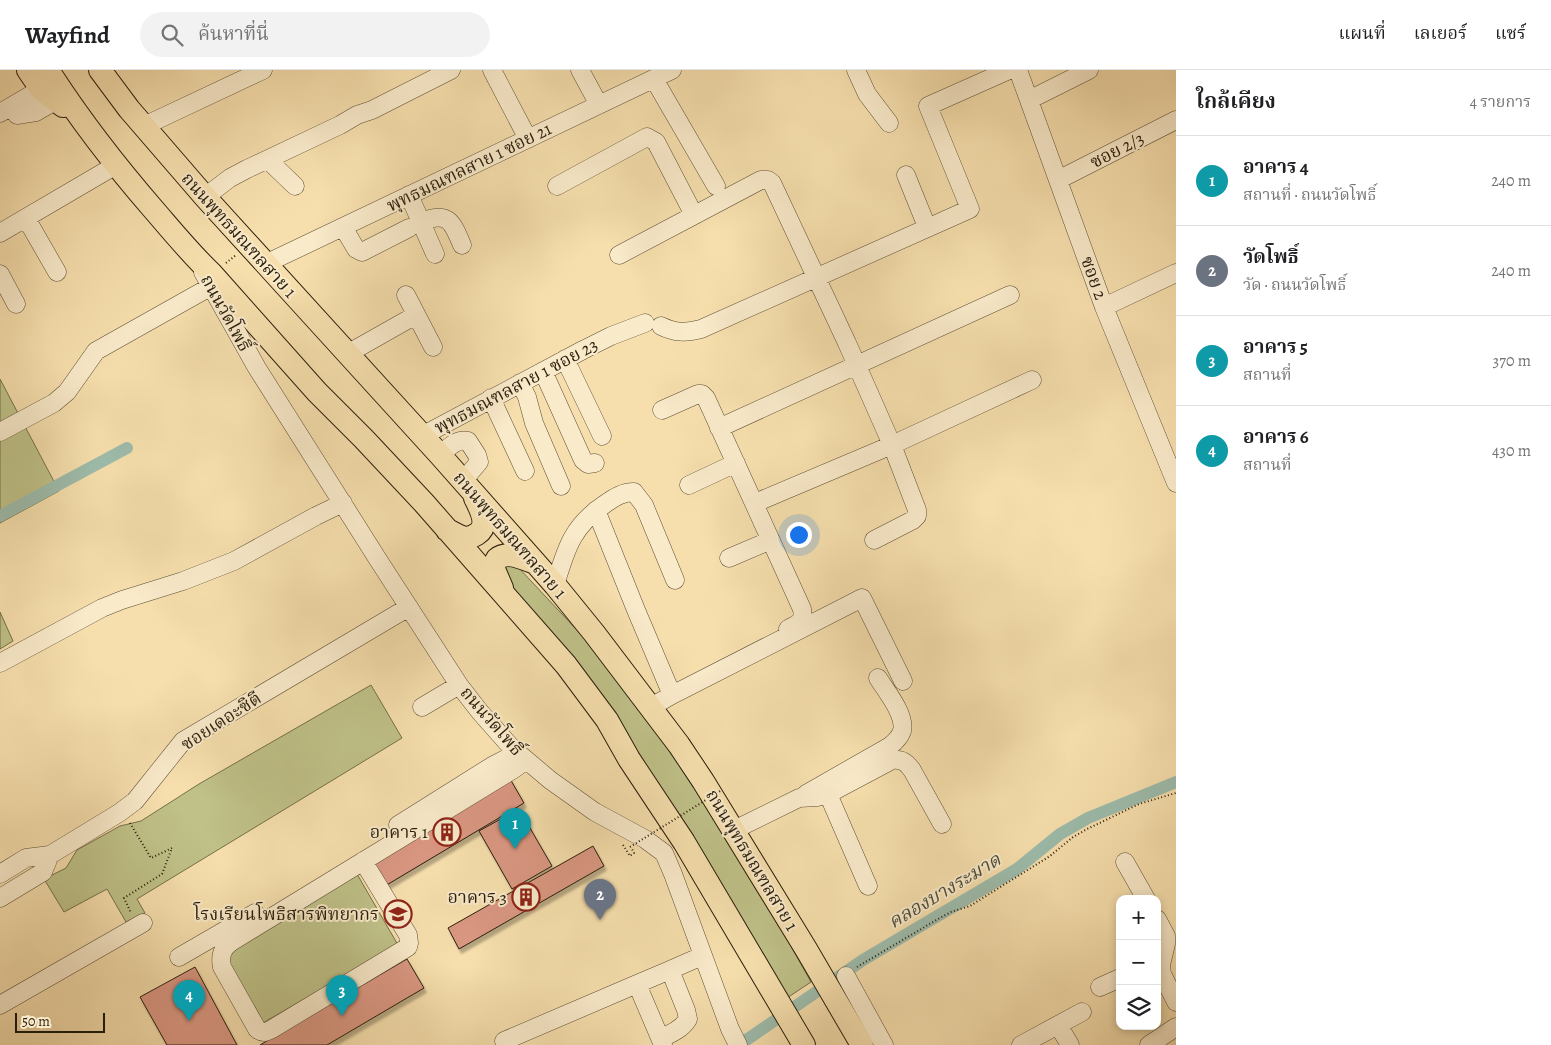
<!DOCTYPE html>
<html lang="th">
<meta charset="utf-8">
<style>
body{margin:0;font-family:Alegreya,"Noto Serif Thai",serif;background:#f2f2f2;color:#202124}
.controls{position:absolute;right:15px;bottom:15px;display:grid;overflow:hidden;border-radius:10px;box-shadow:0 2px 8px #0003}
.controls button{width:45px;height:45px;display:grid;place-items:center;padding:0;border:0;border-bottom:1px solid #e0e0e0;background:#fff;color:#202124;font:25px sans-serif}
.scale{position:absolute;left:15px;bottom:12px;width:90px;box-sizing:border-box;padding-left:5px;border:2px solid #2a1e0d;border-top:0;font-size:14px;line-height:18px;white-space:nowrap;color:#2a1e0d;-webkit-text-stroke:4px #f9eaca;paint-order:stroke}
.you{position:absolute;left:798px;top:464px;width:18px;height:18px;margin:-12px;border:4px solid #fff;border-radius:50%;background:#1a73e8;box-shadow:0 0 0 8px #1a73e833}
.badge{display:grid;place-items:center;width:32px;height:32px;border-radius:50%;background:#8f2418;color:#fff;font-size:16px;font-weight:700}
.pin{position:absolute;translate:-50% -41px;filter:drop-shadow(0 1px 2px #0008)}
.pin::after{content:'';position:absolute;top:26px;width:18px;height:15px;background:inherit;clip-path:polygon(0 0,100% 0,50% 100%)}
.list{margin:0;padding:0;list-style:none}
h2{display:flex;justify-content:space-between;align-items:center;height:65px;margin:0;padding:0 20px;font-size:21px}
h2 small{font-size:16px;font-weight:400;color:#757577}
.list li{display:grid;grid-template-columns:32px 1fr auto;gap:15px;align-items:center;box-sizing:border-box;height:90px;padding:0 20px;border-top:1px solid #e0e0e0}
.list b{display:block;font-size:19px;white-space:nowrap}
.list p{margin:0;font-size:16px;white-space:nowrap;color:#757577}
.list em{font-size:16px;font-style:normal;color:#757577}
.icon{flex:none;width:28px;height:28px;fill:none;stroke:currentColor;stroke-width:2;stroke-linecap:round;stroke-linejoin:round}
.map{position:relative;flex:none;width:1176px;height:975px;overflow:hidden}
header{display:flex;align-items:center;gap:30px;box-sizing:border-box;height:70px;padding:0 25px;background:#fff;border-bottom:1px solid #e0e0e0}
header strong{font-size:24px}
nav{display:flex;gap:28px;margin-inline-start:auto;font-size:18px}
.search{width:350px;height:45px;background:#f2f2f2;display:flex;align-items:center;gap:12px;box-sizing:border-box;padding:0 18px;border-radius:28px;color:#757577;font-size:19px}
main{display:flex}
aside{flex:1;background:#fff}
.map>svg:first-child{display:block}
.green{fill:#bfc188;stroke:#74704a}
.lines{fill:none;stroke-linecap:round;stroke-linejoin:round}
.canal{stroke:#9dbcac;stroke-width:12}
.building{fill:#da9782;stroke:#2a1e0d;filter:url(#shadow)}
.minor-casing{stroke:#5d4e35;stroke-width:19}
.major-casing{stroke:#2a1e0d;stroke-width:24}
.path{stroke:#2a1e0d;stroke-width:2;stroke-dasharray:1 2.5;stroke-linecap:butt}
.minor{stroke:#f9eaca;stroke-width:18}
.major{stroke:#f6dfad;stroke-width:22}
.path-bridge{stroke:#2a1e0d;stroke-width:2;stroke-dasharray:1 2.5;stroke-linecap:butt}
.labels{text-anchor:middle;stroke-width:4;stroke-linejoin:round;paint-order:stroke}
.street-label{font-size:18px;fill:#2a1e0d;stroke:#f9eaca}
.poi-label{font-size:18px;fill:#2a1e0d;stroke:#f9eaca;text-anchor:end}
.water-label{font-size:19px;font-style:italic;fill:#4c4d3d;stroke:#f9eaca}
</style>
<header>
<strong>Wayfind</strong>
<div class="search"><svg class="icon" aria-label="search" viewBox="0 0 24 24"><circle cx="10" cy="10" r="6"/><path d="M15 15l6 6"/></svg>ค้นหาที่นี่</div>
<nav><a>แผนที่</a><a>เลเยอร์</a><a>แชร์</a></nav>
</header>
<main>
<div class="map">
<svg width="1176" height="975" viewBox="0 0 1176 975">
<defs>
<filter id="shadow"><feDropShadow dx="2.5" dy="4.5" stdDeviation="1" flood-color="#0004"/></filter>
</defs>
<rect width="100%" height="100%" fill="#f6dfad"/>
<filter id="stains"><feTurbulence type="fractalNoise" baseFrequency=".004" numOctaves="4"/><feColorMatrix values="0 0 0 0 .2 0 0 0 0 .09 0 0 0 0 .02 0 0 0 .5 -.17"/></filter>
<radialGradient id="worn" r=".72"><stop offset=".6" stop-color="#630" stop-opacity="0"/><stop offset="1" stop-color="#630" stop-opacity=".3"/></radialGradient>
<path class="green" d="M0,309L59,421L0,453Z
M516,495L590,574L679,690L788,871L811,912L787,928L502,508L501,497Z
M0,542L13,571L0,579Z
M371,615L402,668L137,829L145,843L126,852L107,819L64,842L44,809L66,798L77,780L120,756L141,751L199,714Z
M357,804L398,875L261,954L220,884Z"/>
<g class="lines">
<path class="canal" d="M0,446L127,378
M739,975L863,890L1017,799L1060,764L1088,748L1176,712"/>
</g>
<path class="building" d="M509,707L524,733L385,816L369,791Z
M519,739L552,796L512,819L479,761Z
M593,776L604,796L459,879L448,858Z
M407,889L424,918L327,975H260Z
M195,897L237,975H167L140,927Z"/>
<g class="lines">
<g class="minor-casing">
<path id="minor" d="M492,0L528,69
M580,0L599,35
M856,0L867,24L889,53
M1018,0L1104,237L1176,413
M654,9L716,116
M1029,30L1089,0
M0,43L41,19
M17,45L36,42L55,31
M144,56L263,0
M268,90L295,116
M906,105L927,157
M1058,110L1176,50
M557,116L647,67L656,72L694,145
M409,125L435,184
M205,127L230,108L247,99L340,55L357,45L372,40L451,0
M26,148L57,202
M421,152C448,141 452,151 462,175
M343,157L356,179L362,182L409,158
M0,163L116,95
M619,185L761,110H768L772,113L847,273L892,375L917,440V446L913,450L874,470
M265,194L672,0
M203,202L257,298L377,488L459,615L480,642L511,677L550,710L595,742L645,769L664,783L673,804L730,959L738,975
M0,204L16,234
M406,225L433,277
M1104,237L1176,203
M661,256C675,263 686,263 701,259L970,139L928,36L1009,0
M347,284L416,245
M565,289L602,366
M543,301L583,390L588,394L595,393
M520,313L527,327L534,353L561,416
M491,328L525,401
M662,340L698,324H702L706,328L802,539C804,552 799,553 788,559
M719,358L1010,225
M0,362L54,333L67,322L96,281L210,217
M422,366L583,280L611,266L645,253
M440,385C448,378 457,368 468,371L477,385L479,392L463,411
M689,415L736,393
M755,433L892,375L1032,310
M596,440L636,540L672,625
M729,488L771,470
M555,515C566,479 572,456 605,434C615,427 623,422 634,422L644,435L675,510
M0,593L102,538L122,530L183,511L234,491L316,446L343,433
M422,637L459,615
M651,637L672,625L862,528L903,611
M806,724L890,676C895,672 900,667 902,661C906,645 886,621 878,608
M828,724L892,690C902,689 906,692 912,700L942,754
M398,755L492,696L517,683
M734,760L799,728L817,727L828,724L868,816
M363,791L408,865L409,873L408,877L272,959C266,962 263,964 257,959L222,897C219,883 224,876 236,869L514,699L526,690
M1125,792L1146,829
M0,804L26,788L50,785L119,743L135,731L183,671L409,537
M0,828L43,802L50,785
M1157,849L1166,866V874L1161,895L1162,904L1176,932
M179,887L255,843
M846,906L884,975
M637,914L670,900
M1100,917L1120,908
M0,935L143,853
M1058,955L1070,975
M661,968C671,964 682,959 688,949L686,940L670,900L702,886
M504,971L637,914L663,975
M1021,975L1082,942
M1149,975L1176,957"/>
</g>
<g class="major-casing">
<path id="major" d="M28,0L41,19L63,36
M48,0C80,50 115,95 154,140C173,162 191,184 212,204L317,322L364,369L424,433L566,595L607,650L629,689L684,772L804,975
M100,0L129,39L205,127L440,385L555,515L594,563L679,675L703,711L806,879L862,975
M447,460C452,462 457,465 462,467C467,469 472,467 477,464C490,456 480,438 475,428
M502,518L493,497C495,495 495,492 497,489C507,480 525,489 535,493"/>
</g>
<path class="path" d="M226,193L236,185
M130,753L151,788L172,778L162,804L124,828L131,843
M623,775L630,786L634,783L632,779
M857,897L938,849L951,842L970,836L1050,786L1073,767L1087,759L1139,734L1176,723"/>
<use href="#minor" class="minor"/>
<use href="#major" class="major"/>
<path class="path-bridge" d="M630,777L722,720"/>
</g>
<defs>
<g id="building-ring" transform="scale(1.4375)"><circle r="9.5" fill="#f9eaca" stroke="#8f2418" stroke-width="1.5"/><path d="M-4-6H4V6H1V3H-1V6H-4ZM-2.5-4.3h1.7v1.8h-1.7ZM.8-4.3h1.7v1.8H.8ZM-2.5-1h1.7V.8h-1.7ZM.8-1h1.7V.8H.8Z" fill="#8f2418"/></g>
<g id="school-ring" transform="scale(1.4375)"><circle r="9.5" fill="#f9eaca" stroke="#8f2418" stroke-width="1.5"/><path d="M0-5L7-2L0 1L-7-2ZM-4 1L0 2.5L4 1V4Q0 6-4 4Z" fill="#8f2418"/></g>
</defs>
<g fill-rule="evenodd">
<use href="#building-ring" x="447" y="762"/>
<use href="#building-ring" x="526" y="827"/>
<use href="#school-ring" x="398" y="844"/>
</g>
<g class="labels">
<g class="street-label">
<text transform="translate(1117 80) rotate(-27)" y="6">ซอย 2/3</text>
<text transform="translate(469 97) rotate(-26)" y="6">พุทธมณฑลสาย 1 ซอย 21</text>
<text transform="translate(239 165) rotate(48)" y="6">ถนนพุทธมณฑลสาย 1</text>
<text transform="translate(1094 208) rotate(70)" y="6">ซอย 2</text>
<text transform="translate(226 243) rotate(61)" y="6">ถนนวัดโพธิ์</text>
<text transform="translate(516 316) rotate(-28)" y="6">พุทธมณฑลสาย 1 ซอย 23</text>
<text transform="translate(510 465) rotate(49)" y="6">ถนนพุทธมณฑลสาย 1</text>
<text transform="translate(221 651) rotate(-33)" y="6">ซอยเดอะซิตี</text>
<text transform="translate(492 651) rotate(49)" y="6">ถนนวัดโพธิ์</text>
<text transform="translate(752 790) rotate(59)" y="6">ถนนพุทธมณฑลสาย 1</text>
</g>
<g class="poi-label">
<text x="428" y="768">อาคาร 1</text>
<text x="507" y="833">อาคาร 3</text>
<text x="379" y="850">โรงเรียนโพธิสารพิทยากร</text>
</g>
<g class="water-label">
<text transform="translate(944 820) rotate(-31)" y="7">คลองบางระมาด</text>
</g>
</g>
<rect width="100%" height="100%" filter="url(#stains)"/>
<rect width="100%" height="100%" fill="url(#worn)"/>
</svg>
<div class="controls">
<button>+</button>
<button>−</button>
<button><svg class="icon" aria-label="layers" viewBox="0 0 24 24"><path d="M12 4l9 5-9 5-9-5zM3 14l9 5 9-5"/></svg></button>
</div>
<div class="scale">50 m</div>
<div class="you"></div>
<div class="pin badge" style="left:515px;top:779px;background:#0f9aa8">1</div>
<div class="pin badge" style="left:600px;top:850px;background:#6b7280">2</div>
<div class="pin badge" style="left:342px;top:946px;background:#0f9aa8">3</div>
<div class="pin badge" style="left:189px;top:951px;background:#0f9aa8">4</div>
</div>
<aside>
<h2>ใกล้เคียง<small>4 รายการ</small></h2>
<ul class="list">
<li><span class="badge" style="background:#0f9aa8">1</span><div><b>อาคาร 4</b><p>สถานที่ · ถนนวัดโพธิ์</p></div><em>240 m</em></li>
<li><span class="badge" style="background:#6b7280">2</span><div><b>วัดโพธิ์</b><p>วัด · ถนนวัดโพธิ์</p></div><em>240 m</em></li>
<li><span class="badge" style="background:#0f9aa8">3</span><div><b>อาคาร 5</b><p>สถานที่</p></div><em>370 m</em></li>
<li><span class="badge" style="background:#0f9aa8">4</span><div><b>อาคาร 6</b><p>สถานที่</p></div><em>430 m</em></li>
</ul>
</aside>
</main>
